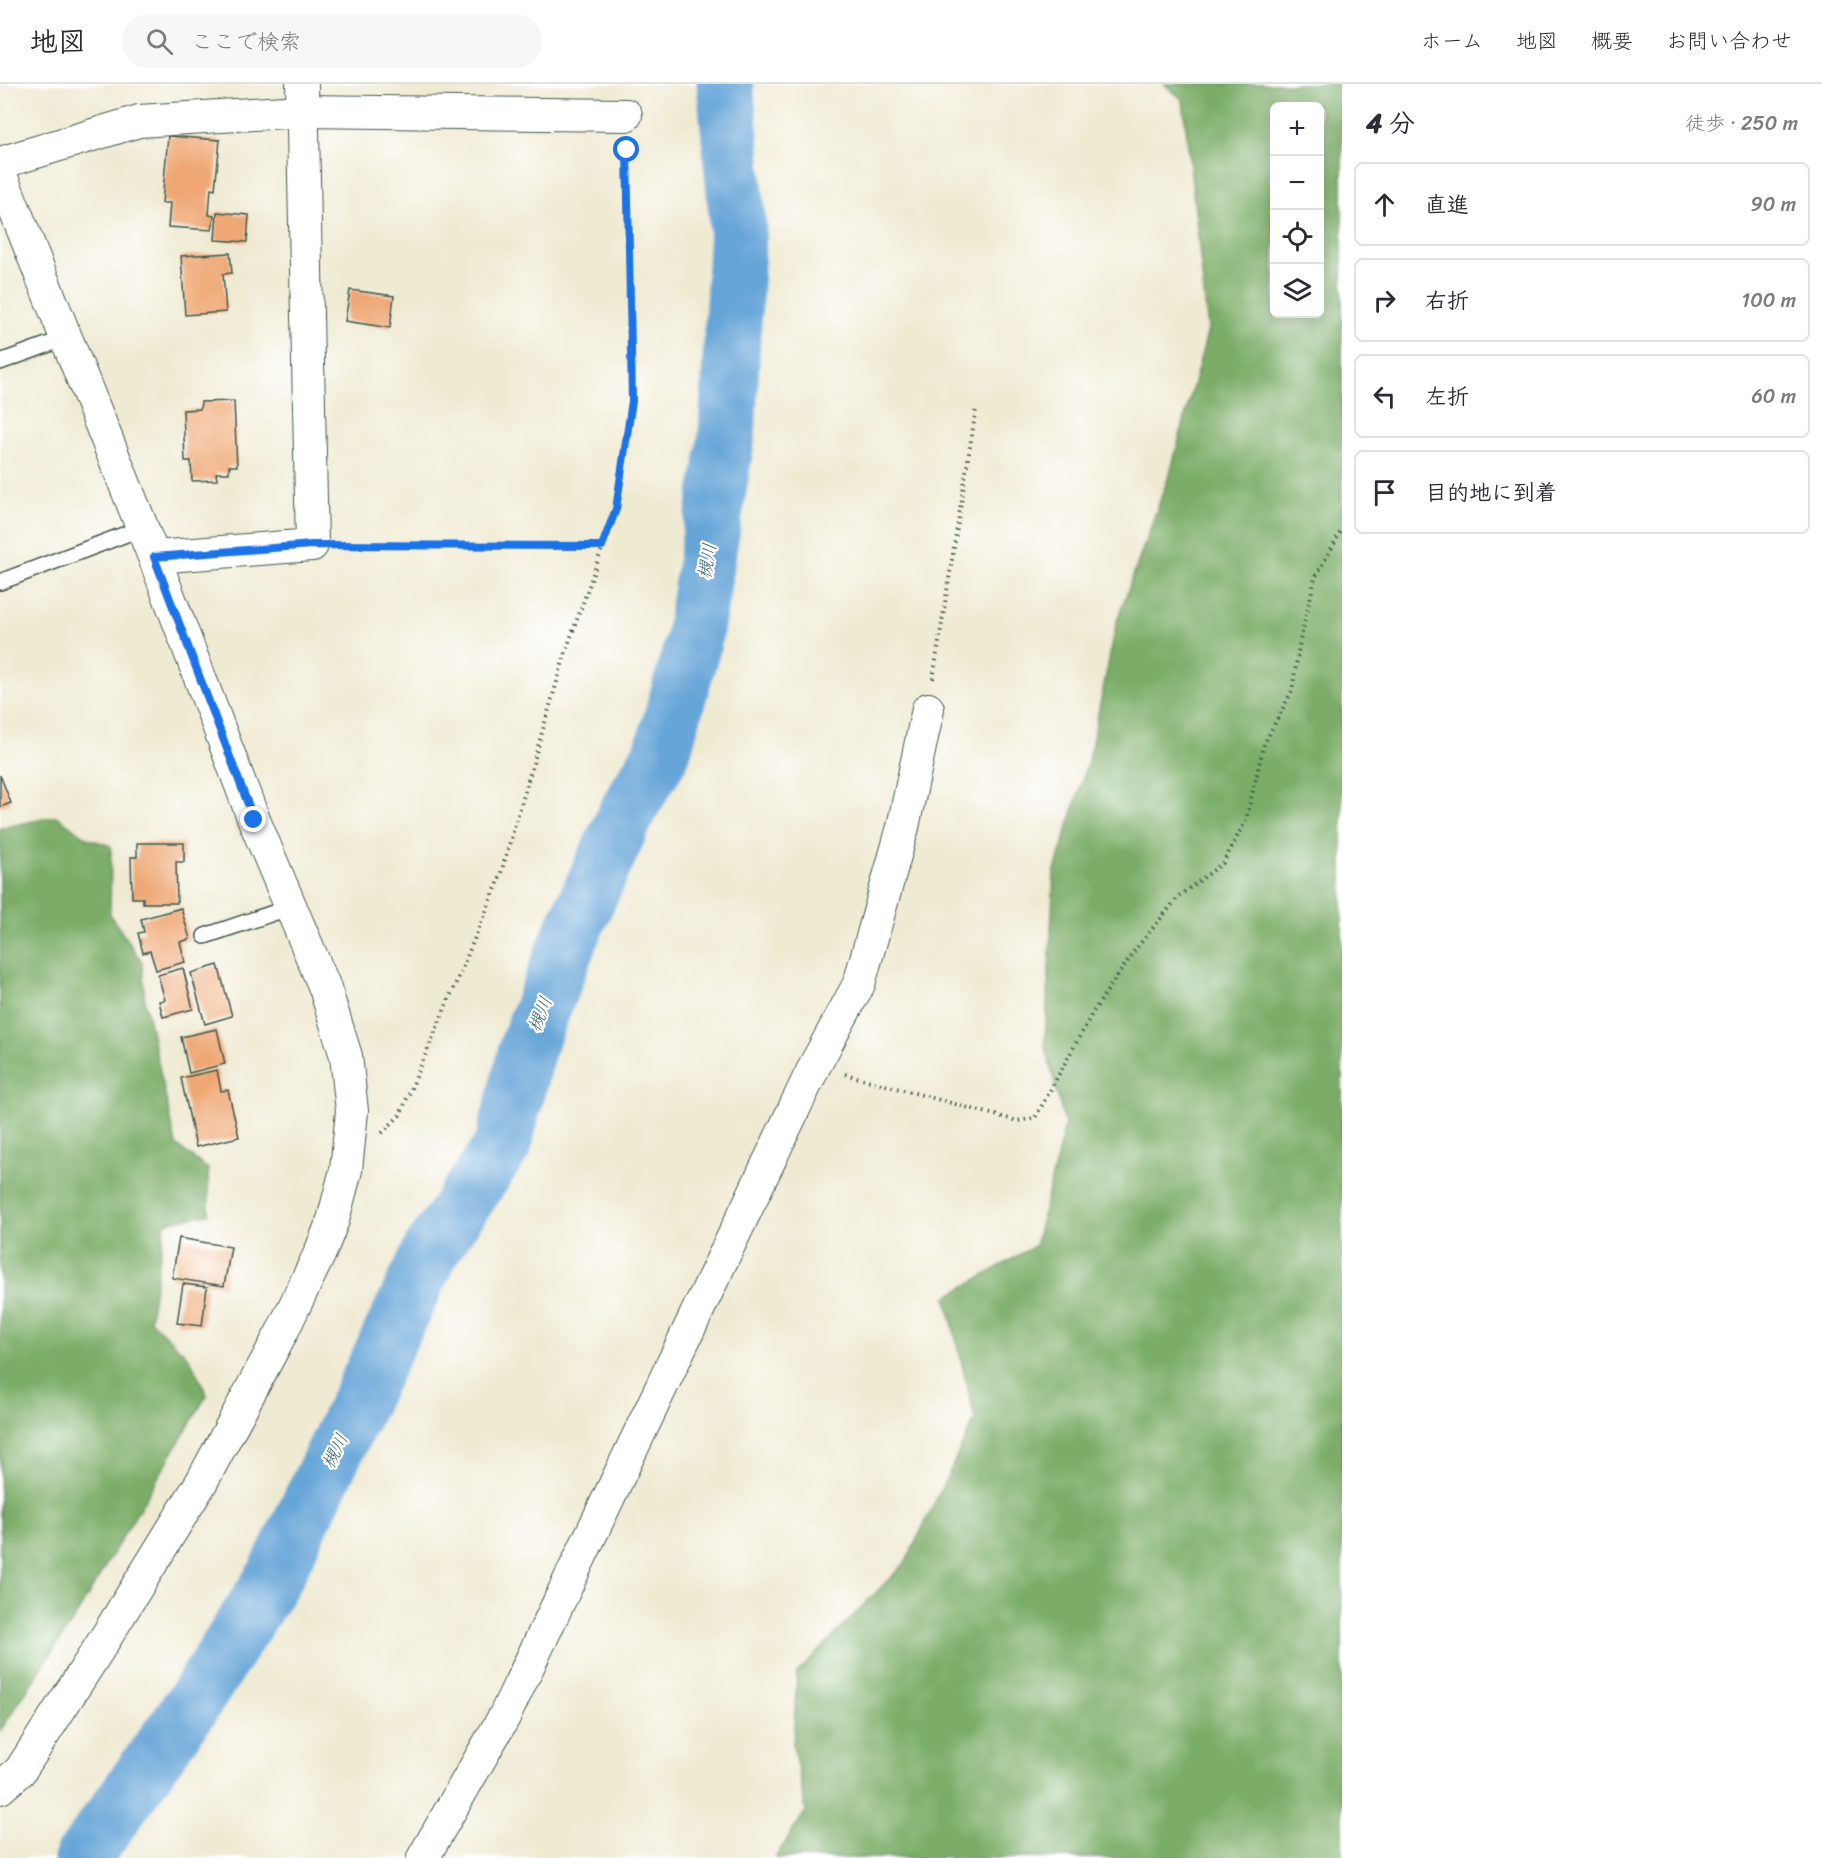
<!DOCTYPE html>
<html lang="ja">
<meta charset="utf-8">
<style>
body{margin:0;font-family:Sriracha,"Klee One",sans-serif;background:#f7f7f7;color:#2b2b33}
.controls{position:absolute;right:18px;top:18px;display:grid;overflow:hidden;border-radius:9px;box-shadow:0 3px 15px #0003}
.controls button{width:54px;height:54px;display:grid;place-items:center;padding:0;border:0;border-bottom:2px solid #e1e1e2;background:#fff;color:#2b2b33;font:30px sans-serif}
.stop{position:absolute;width:18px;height:18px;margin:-14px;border:4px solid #1a73e8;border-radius:50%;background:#fff}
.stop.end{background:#1a73e8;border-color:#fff;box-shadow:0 2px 6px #0008}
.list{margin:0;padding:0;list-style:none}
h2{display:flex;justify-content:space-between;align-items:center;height:78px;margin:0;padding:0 24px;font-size:26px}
h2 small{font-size:20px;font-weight:400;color:#7c7c81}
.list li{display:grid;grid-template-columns:39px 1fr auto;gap:18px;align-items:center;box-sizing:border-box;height:84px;margin:0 12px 12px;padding:0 12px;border:2px solid #e1e1e2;border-radius:9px}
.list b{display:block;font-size:22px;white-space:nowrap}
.list em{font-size:20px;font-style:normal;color:#7c7c81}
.icon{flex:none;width:33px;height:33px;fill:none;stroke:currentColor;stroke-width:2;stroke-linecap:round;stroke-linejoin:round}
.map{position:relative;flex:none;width:1342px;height:1774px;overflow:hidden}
header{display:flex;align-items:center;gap:36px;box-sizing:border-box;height:84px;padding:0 30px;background:#fff;border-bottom:2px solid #e1e1e2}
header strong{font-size:28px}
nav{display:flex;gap:33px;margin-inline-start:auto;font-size:21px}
.search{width:420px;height:54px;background:#f7f7f7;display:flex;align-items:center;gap:15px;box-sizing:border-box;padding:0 21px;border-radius:33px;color:#7c7c81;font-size:22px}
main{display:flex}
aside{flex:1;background:#fff}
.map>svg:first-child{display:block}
.forest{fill:#7bad68;stroke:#4d754e;stroke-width:1.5;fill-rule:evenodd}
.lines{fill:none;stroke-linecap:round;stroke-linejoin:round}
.river{stroke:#66a5d8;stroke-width:57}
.building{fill:#efa874}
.service-casing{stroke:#3e574c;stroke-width:18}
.minor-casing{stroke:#3e574c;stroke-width:34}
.path{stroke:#3e574c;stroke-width:4;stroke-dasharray:1.5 4.5;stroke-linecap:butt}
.service{stroke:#fff;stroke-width:15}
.minor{stroke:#fff;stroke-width:32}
.route{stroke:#1a73e8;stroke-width:8}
.labels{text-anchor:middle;stroke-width:4.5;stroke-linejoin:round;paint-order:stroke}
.water-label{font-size:18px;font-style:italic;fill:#38616d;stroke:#fff}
</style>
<header>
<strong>地図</strong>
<div class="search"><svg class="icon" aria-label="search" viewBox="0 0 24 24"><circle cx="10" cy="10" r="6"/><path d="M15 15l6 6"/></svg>ここで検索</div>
<nav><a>ホーム</a><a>地図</a><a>概要</a><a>お問い合わせ</a></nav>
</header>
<main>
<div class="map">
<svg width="1342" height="1774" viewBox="0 0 1342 1774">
<rect width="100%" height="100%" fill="#fff"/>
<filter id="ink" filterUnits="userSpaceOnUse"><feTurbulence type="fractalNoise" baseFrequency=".0167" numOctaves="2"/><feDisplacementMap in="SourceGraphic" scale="12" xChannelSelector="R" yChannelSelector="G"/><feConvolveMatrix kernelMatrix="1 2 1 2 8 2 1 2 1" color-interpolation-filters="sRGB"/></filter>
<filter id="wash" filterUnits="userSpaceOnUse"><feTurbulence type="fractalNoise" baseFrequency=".008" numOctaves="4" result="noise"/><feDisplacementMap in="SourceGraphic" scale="24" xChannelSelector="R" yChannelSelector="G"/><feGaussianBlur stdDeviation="1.35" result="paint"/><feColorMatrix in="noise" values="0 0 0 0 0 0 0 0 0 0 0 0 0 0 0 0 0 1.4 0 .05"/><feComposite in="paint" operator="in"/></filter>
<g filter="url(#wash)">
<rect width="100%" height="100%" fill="#efead2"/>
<path class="forest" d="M1164,0H1342V1774H775L806,1727L793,1662L797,1589L906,1478L975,1335L946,1213L1035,1162L1065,1041L1045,961L1054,790L1089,674L1117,537L1171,386L1208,246L1183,16ZM1320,22V230H1274V22Z
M57,732L87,754L111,762L110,831L142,878L145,918L176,1061L208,1085L209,1130L165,1139L150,1236L190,1275L207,1311L72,1538L0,1647V744Z"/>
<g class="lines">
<path class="river" d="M83,1774L194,1618L276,1490L432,1165L503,1061L528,961L571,851L630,722L662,669L693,559L727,351L738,143L725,0"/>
</g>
<g id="blocks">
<path class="building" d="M168,52L220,56L215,105L211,104L209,131L214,132L212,146L168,143L170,119H162Z
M217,128L249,131L247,158L215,156Z
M230,169L232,189L223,190L226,228L185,231L181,172Z
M350,206L394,212L390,244L345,237Z
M234,317L237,382H229V389H216L217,396L192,397L191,377H185L183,326L200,325L201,318Z
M0,691L11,719L0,723Z
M137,759H184V778H176L177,819H143V814H132L131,773H137Z
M181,824L190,855L180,858L185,878L156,886L150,867L143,869L138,849L144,848L141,835Z
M218,881L232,932L205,940L191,889Z
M183,884L193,925L163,933L159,917L165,916L158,891Z
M217,945L225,980L189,989L181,953Z
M217,986L221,1007L228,1006L239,1053L196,1063L181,994Z
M179,1154L231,1163L224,1202L172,1194Z
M183,1200L207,1203L202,1242L177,1239Z"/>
</g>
</g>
<g filter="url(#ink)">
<use href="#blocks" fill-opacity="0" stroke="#3e574c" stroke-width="1.5"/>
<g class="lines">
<g class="service-casing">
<path id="service" d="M0,278L66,254
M0,498L142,444
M205,852L291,823"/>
</g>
<g class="minor-casing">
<path id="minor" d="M0,79L139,37L302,27L626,31
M0,89L154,473L254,736L325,904L346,972L352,1027L346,1086L333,1136L320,1169L282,1248L201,1399L98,1566L20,1687L0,1704
M154,473L312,461L302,0
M423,1774L504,1633L815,981L859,900L903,743L928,625"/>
</g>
<path class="path" d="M343,461L602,462
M933,595L976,325
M845,990L1017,1037L1035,1034L1093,928L1135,866L1179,812L1223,779L1246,736L1264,660L1292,607L1299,562L1315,494L1342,445
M382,1049L400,1031L498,799L566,567L616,425L632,317L627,62"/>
<use href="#service" class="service"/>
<use href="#minor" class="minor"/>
</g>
</g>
<g class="lines" filter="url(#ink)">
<path class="route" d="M254,736L154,473L312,461L602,462L616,425L632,317L627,66"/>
</g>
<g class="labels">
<g class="water-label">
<text transform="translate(707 477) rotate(-81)" y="6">槻川</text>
<text transform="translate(540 930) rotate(-68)" y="6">槻川</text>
<text transform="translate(335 1367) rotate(-64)" y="6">槻川</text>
</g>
</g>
</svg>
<div class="controls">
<button>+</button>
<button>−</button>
<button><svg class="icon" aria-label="locate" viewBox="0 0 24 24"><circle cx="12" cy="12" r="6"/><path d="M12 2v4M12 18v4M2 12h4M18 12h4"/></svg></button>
<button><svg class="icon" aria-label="layers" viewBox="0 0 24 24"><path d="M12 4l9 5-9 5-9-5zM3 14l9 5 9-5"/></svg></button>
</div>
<div class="stop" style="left:627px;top:66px"></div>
<div class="stop end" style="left:254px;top:736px"></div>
</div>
<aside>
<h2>4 分<small>徒歩 · 250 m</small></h2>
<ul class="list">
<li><svg class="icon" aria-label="ahead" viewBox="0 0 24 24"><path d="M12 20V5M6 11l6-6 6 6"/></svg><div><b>直進</b></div><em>90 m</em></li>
<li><svg class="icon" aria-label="right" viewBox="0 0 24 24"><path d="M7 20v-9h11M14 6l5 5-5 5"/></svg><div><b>右折</b></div><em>100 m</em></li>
<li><svg class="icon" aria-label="left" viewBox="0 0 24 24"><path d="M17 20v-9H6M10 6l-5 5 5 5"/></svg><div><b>左折</b></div><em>60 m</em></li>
<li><svg class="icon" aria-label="arrive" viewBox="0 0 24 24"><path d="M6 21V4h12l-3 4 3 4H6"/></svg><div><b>目的地に到着</b></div></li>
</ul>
</aside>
</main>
